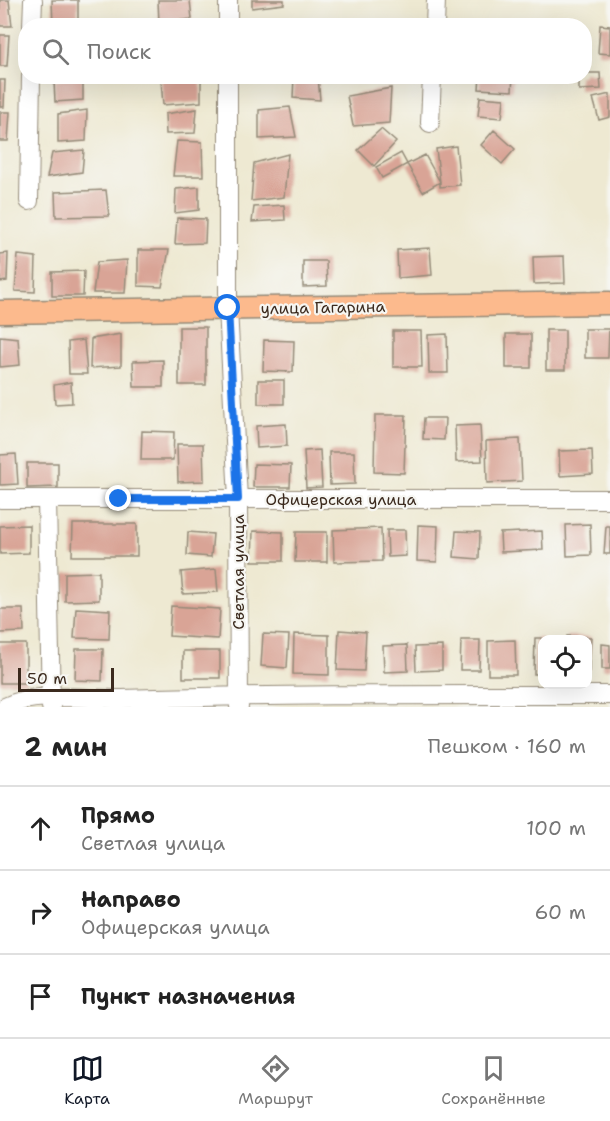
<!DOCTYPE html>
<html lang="ru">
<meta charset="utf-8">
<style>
body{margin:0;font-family:"Shantell Sans",sans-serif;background:#f6f6f6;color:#222}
.controls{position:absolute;right:18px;bottom:18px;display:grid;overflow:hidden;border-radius:12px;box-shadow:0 6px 24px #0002}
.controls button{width:54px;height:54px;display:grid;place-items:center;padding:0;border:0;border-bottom:2px solid #e0e0e0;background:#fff;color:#222;font:30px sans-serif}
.scale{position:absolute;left:18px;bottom:15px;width:96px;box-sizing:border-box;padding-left:6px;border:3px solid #3b2a1e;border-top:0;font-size:16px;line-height:21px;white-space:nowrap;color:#3b2a1e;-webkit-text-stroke:4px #f6f6f2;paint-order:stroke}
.stop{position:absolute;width:18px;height:18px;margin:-14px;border:4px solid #1a73e8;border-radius:50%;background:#fff}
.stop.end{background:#1a73e8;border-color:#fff;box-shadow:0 2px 6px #0008}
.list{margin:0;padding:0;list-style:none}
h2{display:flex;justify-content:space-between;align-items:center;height:78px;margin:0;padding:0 24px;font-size:26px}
h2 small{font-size:20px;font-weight:400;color:#767676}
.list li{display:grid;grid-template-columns:39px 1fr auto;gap:18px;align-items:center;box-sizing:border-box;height:84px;padding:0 24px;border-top:2px solid #e0e0e0}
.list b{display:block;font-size:22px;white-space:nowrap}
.list p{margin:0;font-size:20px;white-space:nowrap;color:#767676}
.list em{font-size:20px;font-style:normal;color:#767676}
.icon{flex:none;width:33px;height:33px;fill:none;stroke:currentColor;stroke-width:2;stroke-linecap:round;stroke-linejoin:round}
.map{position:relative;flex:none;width:610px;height:707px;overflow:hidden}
.search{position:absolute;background:#fff;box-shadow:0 6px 24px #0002;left:18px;right:18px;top:18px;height:66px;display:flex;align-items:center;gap:15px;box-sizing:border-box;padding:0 21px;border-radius:24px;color:#767676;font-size:22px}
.sheet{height:330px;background:#fff}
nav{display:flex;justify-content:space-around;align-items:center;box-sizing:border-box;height:84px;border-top:2px solid #e0e0e0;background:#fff;font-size:16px;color:#767676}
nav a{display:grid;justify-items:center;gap:3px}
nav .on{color:#111827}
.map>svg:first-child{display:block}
.building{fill:#d9a496}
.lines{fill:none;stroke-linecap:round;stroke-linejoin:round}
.minor-casing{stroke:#948a78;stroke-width:20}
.major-casing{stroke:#948a78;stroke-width:25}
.minor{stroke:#fff;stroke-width:18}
.major{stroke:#fcba8d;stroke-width:22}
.route{stroke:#1a73e8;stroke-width:8}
.labels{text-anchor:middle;stroke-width:4.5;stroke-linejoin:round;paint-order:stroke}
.street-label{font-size:16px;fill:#3b2a1e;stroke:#f6f6f2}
</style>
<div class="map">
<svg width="610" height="707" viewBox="0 0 610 707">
<rect width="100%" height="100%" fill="#f6f6f2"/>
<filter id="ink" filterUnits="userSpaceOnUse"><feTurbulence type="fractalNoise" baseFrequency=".0167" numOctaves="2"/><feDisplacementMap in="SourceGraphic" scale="12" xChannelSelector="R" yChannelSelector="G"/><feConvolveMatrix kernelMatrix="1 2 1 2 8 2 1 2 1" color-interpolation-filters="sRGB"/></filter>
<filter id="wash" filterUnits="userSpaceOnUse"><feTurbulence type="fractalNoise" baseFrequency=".008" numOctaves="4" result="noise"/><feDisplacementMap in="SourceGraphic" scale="24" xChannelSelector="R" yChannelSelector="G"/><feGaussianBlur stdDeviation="1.35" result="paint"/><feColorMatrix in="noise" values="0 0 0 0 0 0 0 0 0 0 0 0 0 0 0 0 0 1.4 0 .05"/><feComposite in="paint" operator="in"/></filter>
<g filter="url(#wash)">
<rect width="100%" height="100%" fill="#eee9d2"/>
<g id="blocks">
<path class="building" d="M0,0H9L12,26H0Z
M52,0H78V24L53,26Z
M158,0H190L192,19L159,23Z
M252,0H284V4L252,8Z
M253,22L277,24V26H253Z
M600,25L610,26V54L598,53Z
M0,35H9L7,66H0Z
M584,73H600L601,89L579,90V76H584Z
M79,76H83V100L55,102L54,81Z
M196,76H201V102L163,105L161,80Z
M294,76H318L320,100L293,98Z
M480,76H513L512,91L479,89Z
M0,80H5L4,107H0Z
M391,88L389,123L353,126L347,96Z
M610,94V117L599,120L593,98Z
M480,97L504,99L502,118L478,116Z
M290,107L296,137L259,139V110Z
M197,109L195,133L166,134L165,114Z
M87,110L86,141L58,143V114Z
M0,112H10L8,141H0Z
M381,129L396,142L374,166L358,150Z
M494,130L515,149L502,164L481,145Z
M177,141L202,142L203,176H173Z
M456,146L460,185L440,187V182L423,192L407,164L382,178L376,167L401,153L407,164L425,155L440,182L436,149Z
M84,150L82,172L47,177L52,153Z
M288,154L284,197L251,201L254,163Z
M199,187V210L175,213L176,189Z
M106,190L109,216L56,217L55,192Z
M284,205L285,220L252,222L254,207Z
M177,218L206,219L205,243L175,244Z
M430,248L432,275L398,278L397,250Z
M138,250H169L162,287L138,286Z
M8,253L7,281L0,282V254Z
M18,255L36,257L35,292L15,291Z
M564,256L565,283L534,284L533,257Z
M127,260L125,293H93L97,262Z
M303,261H326L327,286L303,287Z
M84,271L83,296H52V272Z
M179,327H206V385H179Z
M585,329H609L608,358H585Z
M546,330H565V370H546Z
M393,331H421L422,367H393Z
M121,334V366L90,368L91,339Z
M447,334L448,373H429L428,335Z
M506,334H531V368H506Z
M0,336L18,338L20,365L0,367Z
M84,340L87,374H69L68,342Z
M264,340L294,341L293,372L263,371Z
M163,360V387H134L133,361Z
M258,380H284V404H258Z
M71,382L72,403L55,404L54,385Z
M375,415H406L404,473L374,472Z
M424,418H445L444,440L423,439Z
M286,424L287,446L257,448L256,426Z
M480,425L482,461L456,462L455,426Z
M142,431L174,432L173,460H141Z
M520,439L522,481L487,483L486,441Z
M177,444H203L204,481L178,482Z
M320,450L322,487L306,488L304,451Z
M592,450L593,474L560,476L559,451Z
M329,452H354L355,484L330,485Z
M16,454L18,484L0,485V455Z
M27,463H58V487L27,488Z
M254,464L291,465L290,487H253Z
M73,524H137V556H72Z
M590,524L591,555L567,556L566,525Z
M29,525V553L0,554V526Z
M418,525L438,526L437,562L417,561Z
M606,526H610V554H604Z
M381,528L382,561L334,562L333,530Z
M387,530H405L406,556L388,557Z
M253,531L283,532V561H252Z
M456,531L480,532L479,559L454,557Z
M542,531L543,550L501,552L500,533Z
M188,532L213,534L211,557L187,555Z
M296,532H327V562H295Z
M216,569L218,592L183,594L181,572Z
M99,572V600L65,601V573Z
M171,606L220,609L218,639L169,636Z
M76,608L110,610L109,639L74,638Z
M0,609H23L24,632L0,633Z
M339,630L366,632L364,671L337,670Z
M263,634L289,635L287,668L261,666Z
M294,634L329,635V675L293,674Z
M567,636L591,637L589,672L588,640H567Z
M535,638H542V674H534Z
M461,640H480L479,670H460Z
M515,640L516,675H488V641Z
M0,644H26V683H0Z
M602,644L610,645V669H602Z
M407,645L408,671L384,672L383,646Z
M442,646V670L416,671L415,647Z
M76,649H103L102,681L75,680Z
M183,651H220V678H183Z"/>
</g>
</g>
<g filter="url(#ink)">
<use href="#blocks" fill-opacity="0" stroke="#948a78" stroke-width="1.5"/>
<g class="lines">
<g class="minor-casing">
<path id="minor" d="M228,0V26
M32,26L33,0
M435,26L436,0
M228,76V308L238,499L239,707
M430,123L432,76
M29,201L31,76
M0,499H610
M47,499L51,707
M5,707C36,690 88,700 122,699C285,694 447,695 610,695"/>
</g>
<g class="major-casing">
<path id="major" d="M0,312L610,303"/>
</g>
<use href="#minor" class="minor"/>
<use href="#major" class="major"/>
</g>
</g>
<g class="lines" filter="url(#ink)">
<path class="route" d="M119,499H238L228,308"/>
</g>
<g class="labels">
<g class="street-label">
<text transform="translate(323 307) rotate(-1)" y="6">улица Гагарина</text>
<text x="341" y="505">Офицерская улица</text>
<text transform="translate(238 572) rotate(-90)" y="6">Светлая улица</text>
</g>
</g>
</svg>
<div class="controls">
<button><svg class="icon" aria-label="locate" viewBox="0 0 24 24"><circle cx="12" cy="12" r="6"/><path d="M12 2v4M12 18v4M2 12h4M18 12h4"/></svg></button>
</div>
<div class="scale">50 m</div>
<div class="stop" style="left:228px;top:308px"></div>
<div class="stop end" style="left:119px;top:499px"></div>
<div class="search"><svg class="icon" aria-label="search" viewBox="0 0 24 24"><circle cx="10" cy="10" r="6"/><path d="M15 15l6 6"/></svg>Поиск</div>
</div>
<section class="sheet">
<h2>2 мин<small>Пешком · 160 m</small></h2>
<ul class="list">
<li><svg class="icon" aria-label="ahead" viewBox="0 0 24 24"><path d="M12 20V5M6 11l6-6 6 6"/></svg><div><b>Прямо</b><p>Светлая улица</p></div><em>100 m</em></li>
<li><svg class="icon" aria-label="right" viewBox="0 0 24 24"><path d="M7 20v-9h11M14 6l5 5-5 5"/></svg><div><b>Направо</b><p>Офицерская улица</p></div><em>60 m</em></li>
<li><svg class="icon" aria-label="arrive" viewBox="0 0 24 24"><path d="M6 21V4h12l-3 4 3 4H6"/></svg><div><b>Пункт назначения</b></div></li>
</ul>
</section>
<nav>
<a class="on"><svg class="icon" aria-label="map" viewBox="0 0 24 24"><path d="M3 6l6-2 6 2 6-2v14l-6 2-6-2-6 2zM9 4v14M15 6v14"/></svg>Карта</a>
<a><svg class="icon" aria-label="directions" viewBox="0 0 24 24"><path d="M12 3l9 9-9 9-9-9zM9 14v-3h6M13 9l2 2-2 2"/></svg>Маршрут</a>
<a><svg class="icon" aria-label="saved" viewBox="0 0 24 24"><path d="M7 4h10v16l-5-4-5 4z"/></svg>Сохранённые</a>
</nav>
